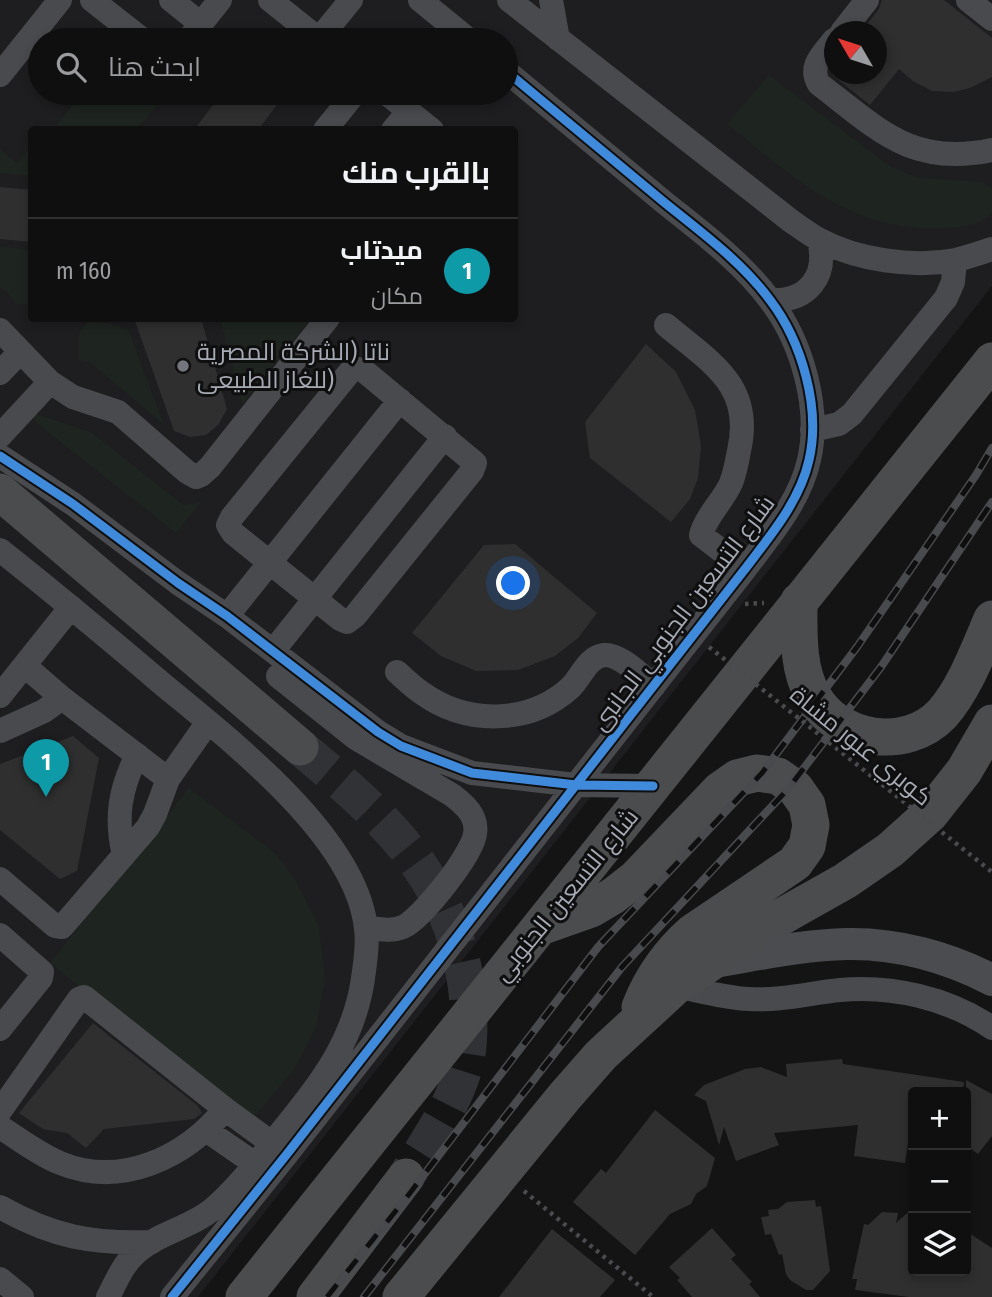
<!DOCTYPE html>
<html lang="ar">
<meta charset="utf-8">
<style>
body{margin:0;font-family:"Fira Sans Condensed",Cairo,sans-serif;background:#181819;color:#f1f3f6;direction:rtl}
.controls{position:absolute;right:21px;bottom:21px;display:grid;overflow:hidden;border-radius:7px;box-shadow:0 4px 10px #0003}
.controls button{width:63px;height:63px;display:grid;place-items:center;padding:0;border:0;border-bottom:2px solid #2f2f30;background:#0f0f10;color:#f1f3f6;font:35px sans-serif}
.compass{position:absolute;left:824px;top:21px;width:63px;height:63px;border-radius:50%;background:#0f0f10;box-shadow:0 4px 10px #0003;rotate:309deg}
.you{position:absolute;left:514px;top:584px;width:24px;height:24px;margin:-18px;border:5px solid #fff;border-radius:50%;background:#1a73e8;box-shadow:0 0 0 10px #1a73e833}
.badge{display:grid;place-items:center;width:46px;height:46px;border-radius:50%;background:#73767c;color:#fff;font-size:23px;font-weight:700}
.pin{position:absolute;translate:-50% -58px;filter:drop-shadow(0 2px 4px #0008)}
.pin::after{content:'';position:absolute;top:37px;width:24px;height:21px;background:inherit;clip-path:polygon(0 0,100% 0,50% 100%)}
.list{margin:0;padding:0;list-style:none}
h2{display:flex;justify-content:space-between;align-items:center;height:91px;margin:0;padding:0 28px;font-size:30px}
h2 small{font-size:23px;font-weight:400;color:#9b9c9f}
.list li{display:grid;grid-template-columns:46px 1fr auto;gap:21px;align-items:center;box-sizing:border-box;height:105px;padding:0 28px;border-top:2px solid #2f2f30}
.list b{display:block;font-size:26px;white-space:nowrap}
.list p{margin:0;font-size:23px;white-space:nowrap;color:#9b9c9f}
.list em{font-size:23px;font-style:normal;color:#9b9c9f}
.icon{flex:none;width:38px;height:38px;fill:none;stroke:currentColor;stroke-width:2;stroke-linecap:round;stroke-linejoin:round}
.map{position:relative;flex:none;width:992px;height:1297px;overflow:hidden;direction:ltr}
.search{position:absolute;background:#0f0f10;box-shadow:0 4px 10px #0003;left:28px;top:28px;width:490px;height:77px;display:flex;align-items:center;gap:18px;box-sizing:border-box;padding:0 24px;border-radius:38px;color:#9b9c9f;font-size:26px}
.panel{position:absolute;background:#0f0f10;box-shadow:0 4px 10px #0003;left:28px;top:126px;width:490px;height:196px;border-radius:7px;direction:rtl}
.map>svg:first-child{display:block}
.built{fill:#1e1e20;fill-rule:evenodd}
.green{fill:#1e241f}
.building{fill:#2f2f30}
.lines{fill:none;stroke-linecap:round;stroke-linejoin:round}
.highway-tunnel{stroke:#313235;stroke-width:37;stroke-dasharray:37 18;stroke-linecap:butt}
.path{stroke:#4a4b4e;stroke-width:4.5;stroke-dasharray:3.5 5;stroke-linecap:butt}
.minor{stroke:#494a4d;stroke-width:24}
.major{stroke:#4b4c4f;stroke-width:32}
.highway{stroke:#4b4c4e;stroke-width:37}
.rail-casing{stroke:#494a4d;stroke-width:8}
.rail{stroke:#0f0f10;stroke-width:5;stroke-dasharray:16;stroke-linecap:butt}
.path-bridge{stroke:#4a4b4e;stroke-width:4.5;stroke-dasharray:3.5 5;stroke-linecap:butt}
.cycleway-casing{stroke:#0f0f10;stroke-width:13}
.cycleway{stroke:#408adc;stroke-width:9}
.poi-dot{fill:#73767c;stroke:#0f0f10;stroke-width:2.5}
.labels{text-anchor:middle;stroke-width:6;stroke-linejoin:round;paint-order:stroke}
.poi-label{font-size:24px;fill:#a6aab4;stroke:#0f0f10;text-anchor:start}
.street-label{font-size:24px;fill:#a6aab4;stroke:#0f0f10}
</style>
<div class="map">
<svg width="992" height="1297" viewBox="0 0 992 1297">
<rect width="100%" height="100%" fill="#141415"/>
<path class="built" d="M0,0H992V286L198,1297H0ZM834,32H876V74H834ZM40,40H506V93H40ZM32,130H514V318H32Z"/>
<path class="green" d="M769,75L891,167L919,178L983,182L992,188V213C977,227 962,227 943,228C851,233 793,177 727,124Z
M83,93H161L165,96L137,129H53Z
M31,146V176L0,173V149L17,163Z
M0,246L24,249L31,253V304H16L8,293L0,287Z
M220,318H311V319L242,404Z
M90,319L128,329L164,425L90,362L79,360V332Z
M33,413L91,432L183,505L201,502L176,533L34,421Z
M189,788L275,853L295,879L319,926L325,979L316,1027L295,1068L251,1121L50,963Z"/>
<path class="building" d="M882,0H944L992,38V77L970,88L954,92L932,91L913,81L899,69L870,105L831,74H877V32H861L879,9Z
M222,93H271L276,106L258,130H194Z
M0,187L32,190V242L0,239Z
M134,318H201L227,409L218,425L206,435L190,437L174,431Z
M646,344L676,372L695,410L701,446L698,478L690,499L671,522L590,458L585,422Z
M515,544L597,613L578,638L555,656L518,670L476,671L441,656L412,633L484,545Z
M73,736L99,758L77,871L60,879L0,830V764Z
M93,1023L198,1106L202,1113L194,1119L104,1129L86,1148L67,1133L43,1129L19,1113Z
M842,1059L843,1064L964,1082L963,1092H913V1108L905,1163L854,1156L858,1125L774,1133L779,1145L736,1161L724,1127L719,1145L706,1101L694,1095L704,1085L745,1069L761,1067L787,1077L786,1064Z
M966,1080L992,1094V1136L978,1154L966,1145Z
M655,1110L715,1158L707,1186L696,1194L691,1204L670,1214L635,1255L573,1202L601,1169L606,1173Z
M815,1200L816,1207L821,1206L830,1271L813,1290H806L790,1280L786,1274L782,1254L779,1255L771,1234L765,1235L761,1217L769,1216L768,1210L778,1209L787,1202Z
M913,1208V1271H966V1231L992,1248V1297H909L855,1290L857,1279H852L864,1224L868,1225L882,1212L898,1213L896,1223Z
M712,1228L736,1255L731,1259L752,1282L749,1284L760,1297H692L677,1280L680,1278L669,1267Z
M552,1229L615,1280L600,1297H499Z"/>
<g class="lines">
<path class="highway-tunnel" d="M300,747C382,816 449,872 466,984C469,1007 471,1041 465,1064C454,1105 428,1141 406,1177"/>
<path class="path" d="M745,604L764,603
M524,1191L653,1297"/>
<path class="minor" d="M92,0L143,40
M171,0L201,24
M270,0L320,40
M420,0L469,40
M509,0L791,221C800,227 809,234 818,239C856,260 913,268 956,260C968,257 980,253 992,249
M551,0L558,39
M968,0L992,19
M842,32L867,0
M319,39L351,0
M188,40L220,0
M834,40C823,54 808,66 819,84C878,129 911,167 992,150
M0,75L60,0
M386,93L432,130
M325,130L355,93
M393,130L409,111
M770,300C808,302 828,276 819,240
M666,325C711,363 754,385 739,451C737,462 735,473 731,483C723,501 706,516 701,535L745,569
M0,330L50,382L73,397L118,412L187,472L196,477L201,475L210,467L328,318
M353,368L363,370L475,463L472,471L355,616L347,622L340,619L233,533L228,525L232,517Z
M0,373L20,352
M812,430L839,424L852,414L946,298L953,282L955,260
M0,436L50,382
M0,456L73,504L178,583L227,616L378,732L401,746L472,773L576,785L653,786
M0,550C54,593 107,637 160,682C227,738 357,836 366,929C368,942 366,957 364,971C356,1043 317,1087 274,1141C256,1164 236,1189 214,1208C191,1228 159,1232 136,1253C123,1264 116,1282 108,1297
M227,616L400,400
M273,651L445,436
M25,666L62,698L168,779
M397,672C405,679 413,687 422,693C466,725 529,725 570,688C581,678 587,657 604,655C621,654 641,676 654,686
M278,676L357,739L452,795C465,805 478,816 475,834C472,855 422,918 403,927C390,932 379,929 366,927
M0,696L71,607
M0,731L44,711L62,698
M124,855C115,818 120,789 137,755
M0,879L55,926L62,927L148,827L155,814L168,779L208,722
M0,935L42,972L41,978L0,1029
M676,986C700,991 725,998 749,999C780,1001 810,993 840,990C891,985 949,998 992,1028
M0,1111L79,999L84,997L225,1109L284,1152
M0,1127C19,1139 38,1154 60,1163C121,1188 185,1158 225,1109
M206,1130L255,1164
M0,1207C53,1237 92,1244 152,1242
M0,1279L22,1297
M172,1297L287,1154L745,569C770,536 800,501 809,460C821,408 802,342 770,300C742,262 701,232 665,203C612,159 559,115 506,71"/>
<path class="major" d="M713,962C757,955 802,945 847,944C897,943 948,957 992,980"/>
<path class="highway" d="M0,492L300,747
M799,601C799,633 797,668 813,696C838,741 906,752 942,714C965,688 978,651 992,619
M540,927L591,909L613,896L636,878L720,790L737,778L757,773L778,776L795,788L807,805L811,825L807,846L795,863L693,932C669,953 652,977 640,1007
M244,1297L992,361
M315,1297L406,1177
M401,1297L565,1096L601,1055L676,986L760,929L845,881L890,850L930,814L964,771L992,723"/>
<g class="rail-casing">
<path id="rail" d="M327,1297L410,1193L598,947L762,773L857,647L976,475L992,448
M364,1297L622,967L788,789L881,667L992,502"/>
</g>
<use href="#rail" class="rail"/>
<path class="path-bridge" d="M709,647L992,872"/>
<g class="cycleway-casing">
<path id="cycleway" d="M0,456L73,504L178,583L227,616L378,732L401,746L472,773L576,785L653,786
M172,1297L287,1154L745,569C770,536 800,501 809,460C821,408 802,342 770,300C742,262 701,232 665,203C612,159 559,115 506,71"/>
</g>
<use href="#cycleway" class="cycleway"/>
</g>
<circle class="poi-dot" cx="183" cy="366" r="7"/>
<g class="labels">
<g class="poi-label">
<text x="197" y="360">ناتا (الشركة المصرية<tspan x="197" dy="28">للغاز الطبيعى)</tspan></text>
</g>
<g class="street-label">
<text transform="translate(683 613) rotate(-53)" y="8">شارع التسعين الجنوبي الجانبى</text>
<text transform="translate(861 746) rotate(39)" y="8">كوبري عبور مشاة</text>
<text transform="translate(566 895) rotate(-51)" y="8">شارع التسعين الجنوبي</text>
</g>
</g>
</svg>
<div class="controls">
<button>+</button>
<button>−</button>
<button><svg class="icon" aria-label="layers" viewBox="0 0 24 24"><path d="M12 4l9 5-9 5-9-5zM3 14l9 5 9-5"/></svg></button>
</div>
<svg class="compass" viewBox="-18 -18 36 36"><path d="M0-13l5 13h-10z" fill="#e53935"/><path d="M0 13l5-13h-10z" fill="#9b9c9f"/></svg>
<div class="you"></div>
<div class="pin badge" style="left:46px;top:797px;background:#0f9aa8">1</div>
<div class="search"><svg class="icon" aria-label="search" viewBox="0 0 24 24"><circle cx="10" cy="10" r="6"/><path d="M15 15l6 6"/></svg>ابحث هنا</div>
<section class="panel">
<h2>بالقرب منك<small></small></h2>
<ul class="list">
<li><span class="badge" style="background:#0f9aa8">1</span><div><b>ميدتاب</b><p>مكان</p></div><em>160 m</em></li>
</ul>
</section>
</div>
